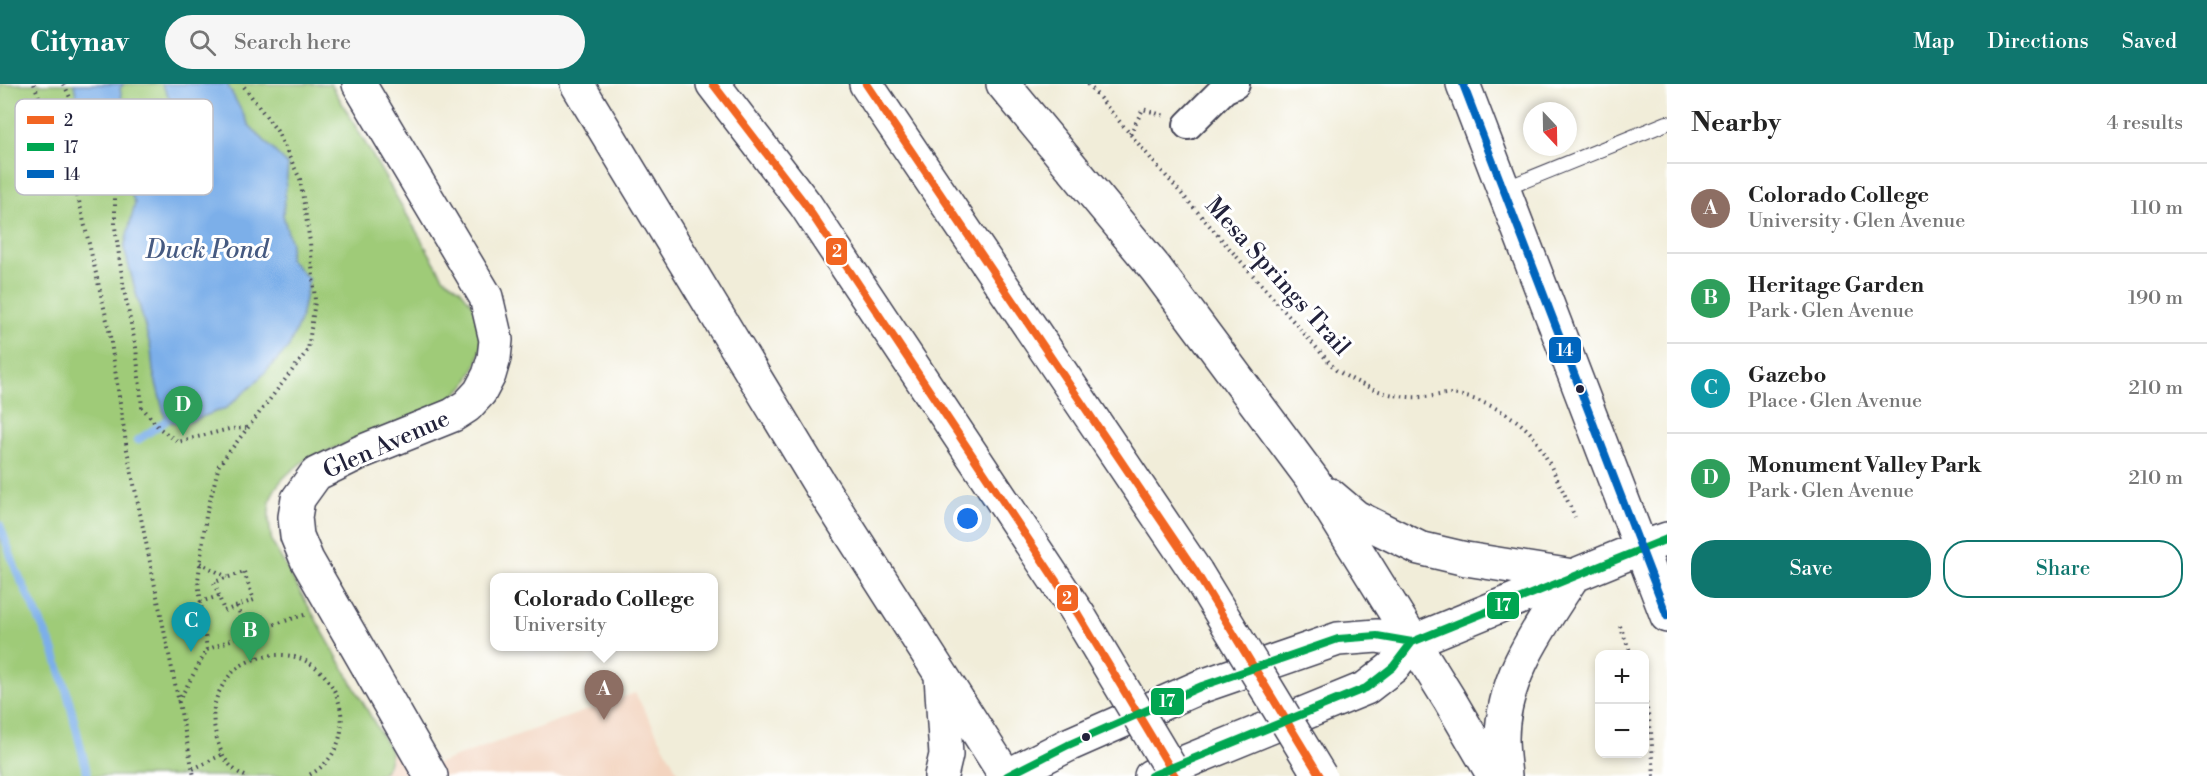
<!DOCTYPE html>
<meta charset="utf-8">
<style>
body{margin:0;font-family:"Libre Bodoni",serif;background:#f6f6f6;color:#222}
.controls{position:absolute;right:18px;bottom:18px;display:grid;overflow:hidden;border-radius:12px;box-shadow:0 3px 9px #0003}
.controls button{width:54px;height:54px;display:grid;place-items:center;padding:0;border:0;border-bottom:2px solid #e0e0e0;background:#fff;color:#222;font:30px sans-serif}
.compass{position:absolute;left:1523px;top:18px;width:54px;height:54px;border-radius:50%;background:#fff;box-shadow:0 3px 9px #0003;rotate:158deg}
.you{position:absolute;left:968px;top:435px;width:21px;height:21px;margin:-15px;border:4px solid #fff;border-radius:50%;background:#1a73e8;box-shadow:0 0 0 9px #1a73e833}
.badge{display:grid;place-items:center;width:39px;height:39px;border-radius:50%;background:#0f766e;color:#fff;font-size:20px;font-weight:700}
.pin{position:absolute;translate:-50% -50px;filter:drop-shadow(0 2px 3px #0008)}
.pin::after{content:'';position:absolute;top:32px;width:21px;height:18px;background:inherit;clip-path:polygon(0 0,100% 0,50% 100%)}
.popup{position:absolute;left:490px;top:489px;width:228px;height:78px;box-sizing:border-box;display:grid;place-content:center;border-radius:12px;background:#fff;filter:drop-shadow(0 2px 4px #0005);font-size:20px;white-space:nowrap;color:#767676}
.popup b{font-size:22px;color:#222}
.popup::after{content:'';position:absolute;left:50%;top:100%;margin-left:-12px;border:12px solid transparent;border-top-color:#fff}
.list{margin:0;padding:0;list-style:none}
h2{display:flex;justify-content:space-between;align-items:center;height:78px;margin:0;padding:0 24px;font-size:26px}
h2 small{font-size:20px;font-weight:400;color:#767676}
.list li{display:grid;grid-template-columns:39px 1fr auto;gap:18px;align-items:center;box-sizing:border-box;height:90px;padding:0 24px;border-top:2px solid #e0e0e0}
.list b{display:block;font-size:22px;white-space:nowrap}
.list p{margin:0;font-size:20px;white-space:nowrap;color:#767676}
.list em{font-size:20px;font-style:normal;color:#767676}
.actions{display:flex;gap:12px;padding:18px 24px}
.actions a{flex:1;padding:14px 0;border:2px solid #0f766e;border-radius:24px;text-align:center;font-size:21px;color:#0f766e}
.actions .main{background:#0f766e;color:#fff}
.icon{flex:none;width:33px;height:33px;fill:none;stroke:currentColor;stroke-width:2;stroke-linecap:round;stroke-linejoin:round}
.map{position:relative;flex:none;width:1667px;height:692px;overflow:hidden}
header{display:flex;align-items:center;gap:36px;box-sizing:border-box;height:84px;padding:0 30px;background:#0f766e;color:#fff}
header strong{font-size:28px}
nav{display:flex;gap:33px;margin-inline-start:auto;font-size:21px}
.search{width:420px;height:54px;background:#f6f6f6;display:flex;align-items:center;gap:15px;box-sizing:border-box;padding:0 21px;border-radius:33px;color:#767676;font-size:22px}
main{display:flex}
aside{flex:1;background:#fff}
.map>svg:first-child{display:block}
.built{fill:#f3d4bf}
.green{fill:#9fcb78;stroke:#60765a;stroke-width:1.5}
.water{fill:#7cafe9;stroke:#4f6892;stroke-width:1.5}
.lines{fill:none;stroke-linecap:round;stroke-linejoin:round}
.stream{stroke:#7cafe9;stroke-width:8}
.lane-casing{stroke:#414053;stroke-width:16}
.street-casing{stroke:#414053;stroke-width:32}
.secondary-casing{stroke:#414053;stroke-width:36}
.highway-casing{stroke:#414053;stroke-width:36}
.path{stroke:#414053;stroke-width:4;stroke-dasharray:1.5 4.5;stroke-linecap:butt}
.lane{stroke:#fff;stroke-width:14}
.street{stroke:#fff;stroke-width:28}
.secondary{stroke:#fff;stroke-width:33}
.highway{stroke:#fff;stroke-width:33}
.highway-bridge-casing{stroke:#414053;stroke-width:36;stroke-linecap:butt}
.highway-bridge{stroke:#fff;stroke-width:33}
.bus-1-casing{stroke:#fff;stroke-width:12}
.bus-2-casing{stroke:#fff;stroke-width:12}
.bus-3-casing{stroke:#fff;stroke-width:12}
.bus-1{stroke:#f26522;stroke-width:8}
.bus-2{stroke:#00a651;stroke-width:8}
.bus-3{stroke:#0065bd;stroke-width:8}
.bus-dot{fill:#22223b;stroke:#fff;stroke-width:2}
.labels{text-anchor:middle;stroke-width:6;stroke-linejoin:round;paint-order:stroke}
.street-label{font-size:24px;fill:#22223b;stroke:#fff}
.water-label{font-size:26px;font-style:italic;fill:#465a81;stroke:#fff}
.key{fill:#fff;stroke:#bdbdc4;stroke-width:1.5}
.key-label{font-size:16px;fill:#22223b}
.line-badge{stroke:#fff;stroke-width:2}
.badge-label{font-size:16px;text-anchor:middle;font-weight:bold;fill:#fff}
</style>
<header>
<strong>Citynav</strong>
<div class="search"><svg class="icon" aria-label="search" viewBox="0 0 24 24"><circle cx="10" cy="10" r="6"/><path d="M15 15l6 6"/></svg>Search here</div>
<nav><a>Map</a><a>Directions</a><a>Saved</a></nav>
</header>
<main>
<div class="map">
<svg width="1667" height="692" viewBox="0 0 1667 692">
<rect width="100%" height="100%" fill="#fff"/>
<filter id="ink" filterUnits="userSpaceOnUse"><feTurbulence type="fractalNoise" baseFrequency=".0167" numOctaves="2"/><feDisplacementMap in="SourceGraphic" scale="12" xChannelSelector="R" yChannelSelector="G"/><feConvolveMatrix kernelMatrix="1 2 1 2 8 2 1 2 1" color-interpolation-filters="sRGB"/></filter>
<filter id="wash" filterUnits="userSpaceOnUse"><feTurbulence type="fractalNoise" baseFrequency=".008" numOctaves="4" result="noise"/><feDisplacementMap in="SourceGraphic" scale="24" xChannelSelector="R" yChannelSelector="G"/><feGaussianBlur stdDeviation="1.35" result="paint"/><feColorMatrix in="noise" values="0 0 0 0 0 0 0 0 0 0 0 0 0 0 0 0 0 1.4 0 .05"/><feComposite in="paint" operator="in"/></filter>
<g filter="url(#wash)">
<rect width="100%" height="100%" fill="#f1edd9"/>
<path class="built" d="M635,609L680,692H376L382,690L389,682L391,668L436,680Z"/>
<path class="green" d="M0,0H331L443,193L460,205L473,221L482,260L477,279L467,299L448,317L304,377C269,402 264,417 272,458L391,668C389,680 388,687 376,692H0Z"/>
<path class="water" d="M74,0H124L120,4L122,16C148,30 139,50 175,47L184,23L172,19L162,0H227L249,41L288,81L283,131L291,160L289,175L309,195L301,234L289,263L254,300L226,324L183,340L166,337L153,287L151,265L124,164L135,119L130,107L116,90L79,27Z"/>
<g class="lines">
<path class="stream" d="M138,356L166,337
M0,441L16,486L53,565L68,612L88,692"/>
</g>
</g>
<g filter="url(#ink)">
<g class="lines">
<g class="lane-casing">
<path id="lane" d="M1504,105L1667,39"/>
</g>
<g class="street-casing">
<path id="street" d="M1188,41L1224,5L1235,0"/>
</g>
<g class="secondary-casing">
<path id="secondary" d="M359,0L486,213L496,256L494,274L489,291L480,308L467,322L453,331L361,368L316,390L298,415L295,433L297,452L307,476L431,692
M1463,0L1667,532
M1007,692L1068,661L1202,602L1338,555L1377,552L1412,558L1641,464L1667,455
M1151,692L1366,604L1393,583L1412,558"/>
</g>
<g class="highway-casing">
<path id="highway" d="M577,0L820,401L1006,692
M713,0L805,120L1078,530
M866,0L1196,488
M1003,0L1156,185L1313,396L1449,615L1494,692
M1330,411L1356,433L1419,464L1466,475L1573,492C1541,542 1502,593 1502,655C1502,667 1504,680 1505,692
M941,592L946,671L941,692"/>
</g>
<path class="path" d="M34,0L79,117L109,245L127,366L194,692
M64,0L96,72L115,108V143L124,206L136,264L142,323L159,344L178,358L229,345L246,344
M1088,0L1152,76L1336,286C1363,303 1391,315 1423,313C1431,313 1438,311 1446,310C1472,310 1515,330 1532,351C1548,373 1563,407 1575,433
M1130,50L1143,25L1165,32
M200,479L227,493
M244,488L254,516L224,527L214,498Z
M200,518L219,512
M237,522L256,574
M1620,542L1631,570
M207,566L247,549L307,530
M1644,607L1651,648L1654,692
M178,618L207,566L198,497L206,432L219,381L308,266L315,217L310,158L300,95L277,47L242,0
M193,685L223,670
M245,692C224,683 217,661 214,640C211,621 219,604 231,590C240,580 254,574 267,572C338,559 372,661 307,692"/>
<use href="#lane" class="lane"/>
<use href="#street" class="street"/>
<use href="#secondary" class="secondary"/>
<use href="#highway" class="highway"/>
<g class="highway-bridge-casing">
<path id="highway-bridge" d="M1196,488L1320,692
M1078,530L1175,692"/>
</g>
<use href="#highway-bridge" class="highway-bridge"/>
<g class="bus-1-casing">
<path id="bus-1" d="M713,0L805,120L1078,530L1175,692
M866,0L1196,488L1320,692"/>
</g>
<g class="bus-2-casing">
<path id="bus-2" d="M1007,692L1068,661L1202,602L1338,555L1377,552L1412,558L1667,455
M1151,692L1366,604L1393,583L1412,558L1439,547"/>
</g>
<g class="bus-3-casing">
<path id="bus-3" d="M1463,0L1667,532"/>
</g>
<use href="#bus-1" class="bus-1"/>
<use href="#bus-2" class="bus-2"/>
<use href="#bus-3" class="bus-3"/>
</g>
</g>
<g class="bus-dot">
<circle cx="1580" cy="305" r="5"/>
<circle cx="1086" cy="653" r="5"/>
</g>
<g class="labels">
<g class="street-label">
<text transform="translate(1278 192) rotate(48)" y="8">Mesa Springs Trail</text>
<text transform="translate(386 360) rotate(-24)" y="8">Glen Avenue</text>
</g>
<g class="water-label">
<text x="207" y="174">Duck Pond</text>
</g>
</g>
<rect x="15" y="15" width="198" height="96" rx="9" class="key"/>
<rect x="27" y="32" width="27" height="8" fill="#f26522"/>
<rect x="27" y="59" width="27" height="8" fill="#00a651"/>
<rect x="27" y="86" width="27" height="8" fill="#0065bd"/>
<g class="key-label">
<text x="64" y="42">2</text>
<text x="64" y="69">17</text>
<text x="64" y="96">14</text>
</g>
<g class="line-badge">
<rect x="825" y="153" width="23" height="29" rx="6" fill="#f26522"/>
<rect x="1548" y="252" width="34" height="28" rx="6" fill="#0065bd"/>
<rect x="1056" y="500" width="23" height="28" rx="6" fill="#f26522"/>
<rect x="1486" y="507" width="34" height="29" rx="6" fill="#00a651"/>
<rect x="1150" y="603" width="35" height="29" rx="6" fill="#00a651"/>
</g>
<g class="badge-label">
<text x="837" y="173">2</text>
<text x="1565" y="272">14</text>
<text x="1067" y="520">2</text>
<text x="1503" y="527">17</text>
<text x="1167" y="623">17</text>
</g>
</svg>
<div class="controls">
<button>+</button>
<button>−</button>
</div>
<svg class="compass" viewBox="-18 -18 36 36"><path d="M0-13l5 13h-10z" fill="#e53935"/><path d="M0 13l5-13h-10z" fill="#767676"/></svg>
<div class="you"></div>
<div class="pin badge" style="left:604px;top:636px;background:#8d6e63">A</div>
<div class="popup"><b>Colorado College</b>University</div>
<div class="pin badge" style="left:250px;top:578px;background:#2e9e5b">B</div>
<div class="pin badge" style="left:191px;top:568px;background:#0f9aa8">C</div>
<div class="pin badge" style="left:183px;top:352px;background:#2e9e5b">D</div>
</div>
<aside>
<h2>Nearby<small>4 results</small></h2>
<ul class="list">
<li><span class="badge" style="background:#8d6e63">A</span><div><b>Colorado College</b><p>University · Glen Avenue</p></div><em>110 m</em></li>
<li><span class="badge" style="background:#2e9e5b">B</span><div><b>Heritage Garden</b><p>Park · Glen Avenue</p></div><em>190 m</em></li>
<li><span class="badge" style="background:#0f9aa8">C</span><div><b>Gazebo</b><p>Place · Glen Avenue</p></div><em>210 m</em></li>
<li><span class="badge" style="background:#2e9e5b">D</span><div><b>Monument Valley Park</b><p>Park · Glen Avenue</p></div><em>210 m</em></li>
</ul>
<div class="actions"><a class="main">Save</a><a>Share</a></div>
</aside>
</main>
